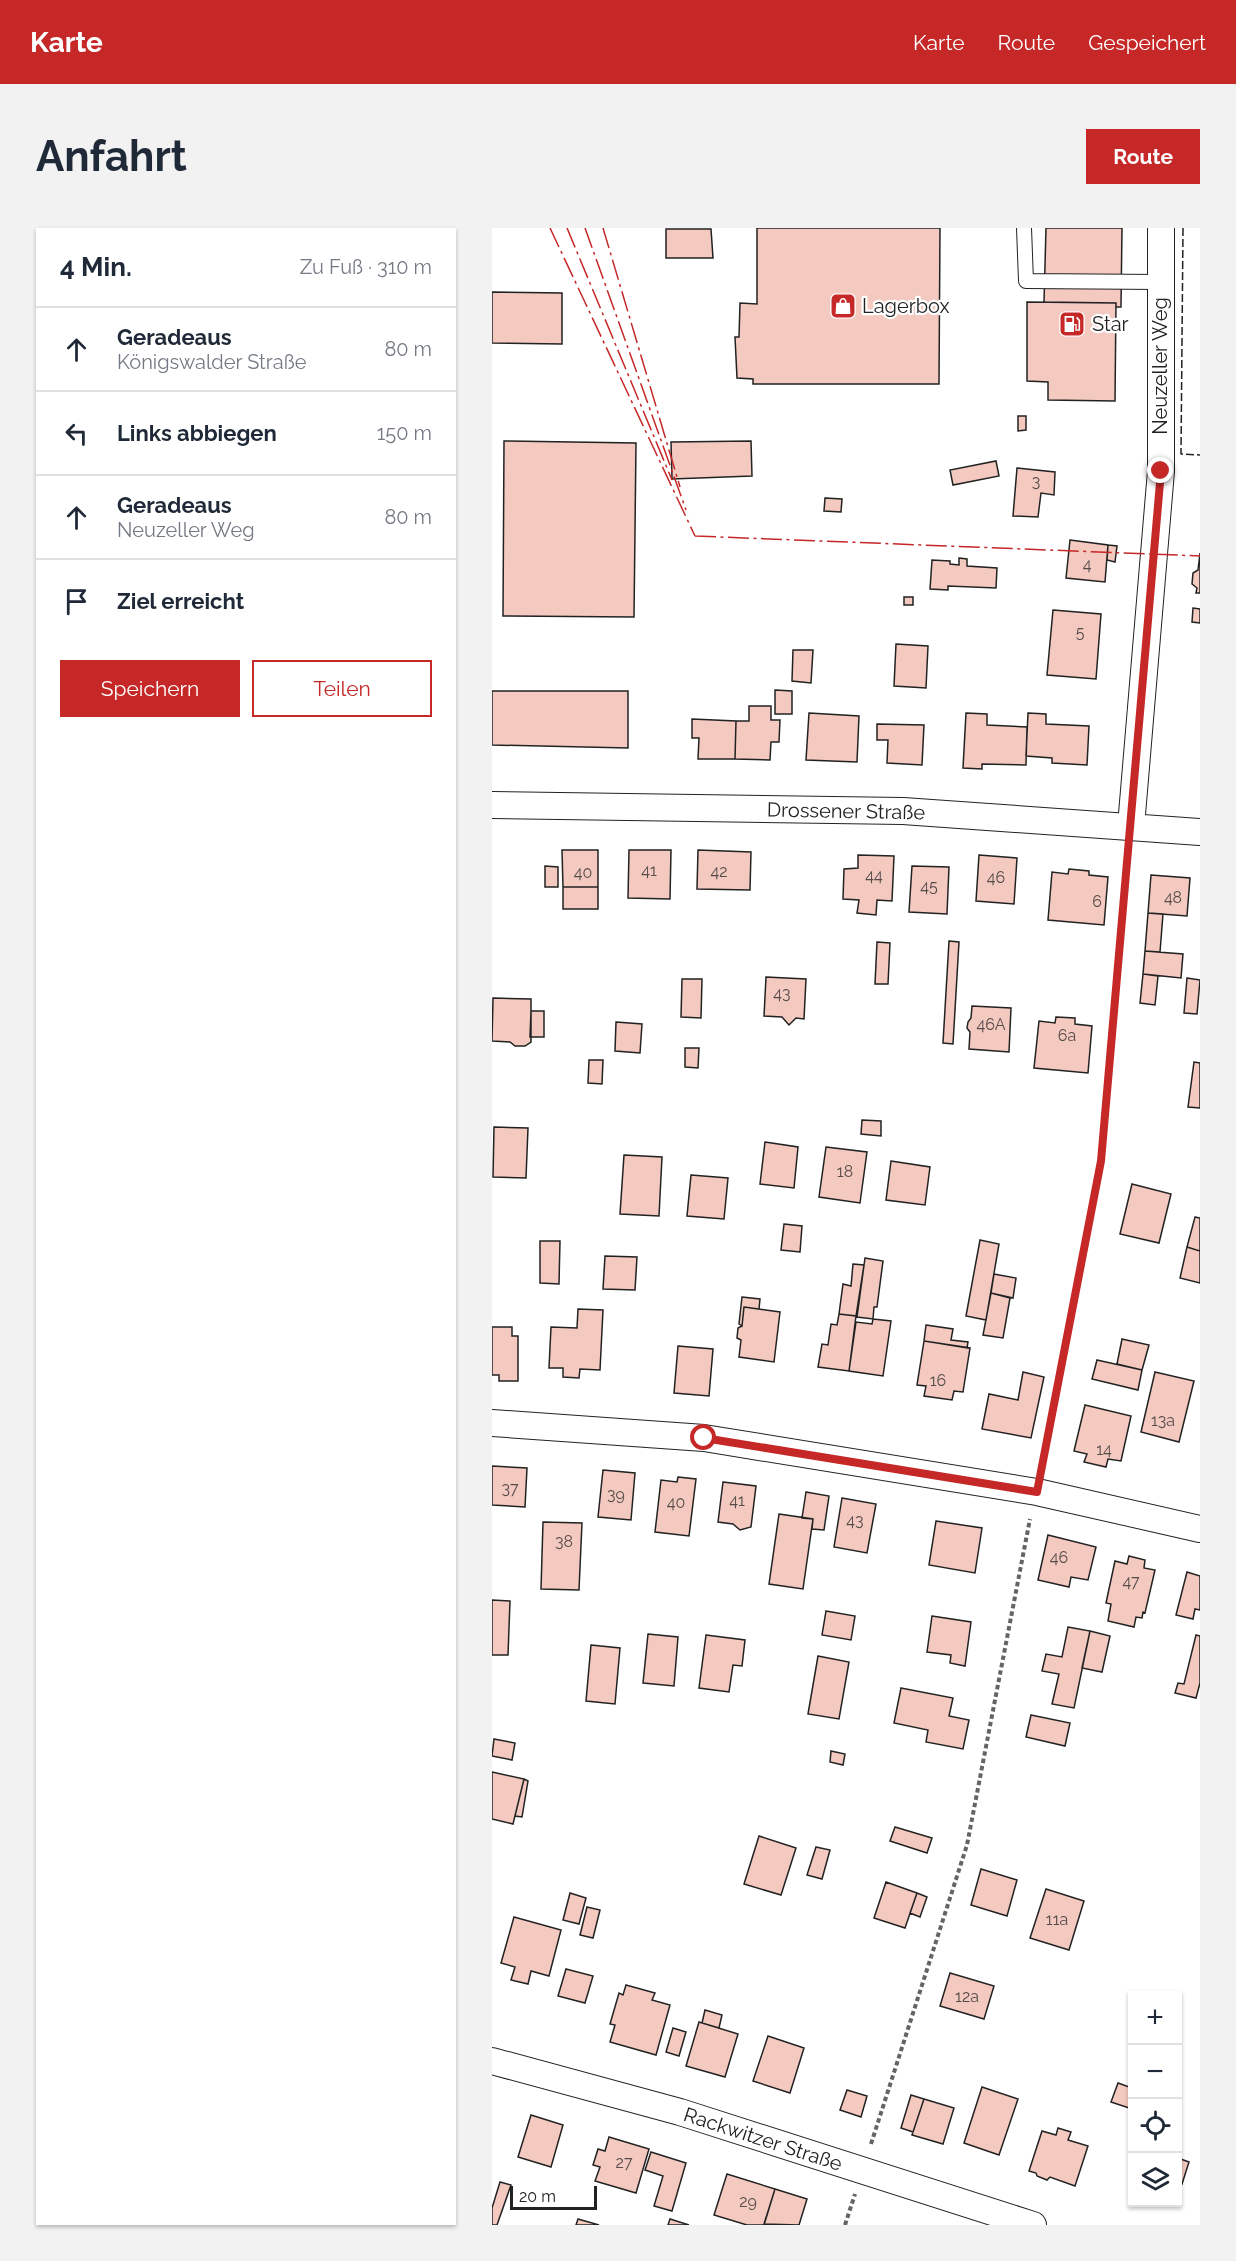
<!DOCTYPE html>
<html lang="de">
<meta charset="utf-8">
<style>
body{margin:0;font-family:Raleway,sans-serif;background:#f2f2f3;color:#1f2937}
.controls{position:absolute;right:18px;bottom:18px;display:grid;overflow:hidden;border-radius:0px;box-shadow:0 2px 4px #0004}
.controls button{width:54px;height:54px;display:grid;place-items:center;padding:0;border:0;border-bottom:2px solid #e0e1e3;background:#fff;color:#1f2937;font:30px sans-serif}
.scale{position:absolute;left:18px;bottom:15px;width:87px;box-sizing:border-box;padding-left:6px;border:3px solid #222;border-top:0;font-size:16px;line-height:21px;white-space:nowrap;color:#222;-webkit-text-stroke:4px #fff;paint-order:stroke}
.stop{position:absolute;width:18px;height:18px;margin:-14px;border:4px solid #c62828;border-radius:50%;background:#fff}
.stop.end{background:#c62828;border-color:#fff;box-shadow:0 2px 6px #0008}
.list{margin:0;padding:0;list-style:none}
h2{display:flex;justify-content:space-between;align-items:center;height:78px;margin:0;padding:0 24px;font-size:26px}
h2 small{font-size:20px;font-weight:400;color:#747a83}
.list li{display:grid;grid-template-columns:39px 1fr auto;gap:18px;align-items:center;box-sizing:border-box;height:84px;padding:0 24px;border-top:2px solid #e0e1e3}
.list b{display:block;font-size:22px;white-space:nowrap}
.list p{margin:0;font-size:20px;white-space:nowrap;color:#747a83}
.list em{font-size:20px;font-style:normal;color:#747a83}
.actions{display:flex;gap:12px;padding:18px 24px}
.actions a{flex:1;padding:14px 0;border:2px solid #c62828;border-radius:0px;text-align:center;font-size:21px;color:#c62828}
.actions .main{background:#c62828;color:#fff}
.icon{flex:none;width:33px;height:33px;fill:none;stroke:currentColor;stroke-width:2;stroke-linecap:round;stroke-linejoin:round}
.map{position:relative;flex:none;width:708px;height:1997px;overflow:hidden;border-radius:0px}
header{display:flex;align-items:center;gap:36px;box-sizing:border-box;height:84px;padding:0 30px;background:#c62828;color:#fff}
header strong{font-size:28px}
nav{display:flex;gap:33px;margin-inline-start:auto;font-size:21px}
.intro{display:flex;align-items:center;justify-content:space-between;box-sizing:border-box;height:144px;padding:0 36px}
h1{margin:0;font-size:42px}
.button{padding:15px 27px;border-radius:0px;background:#c62828;color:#fff;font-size:21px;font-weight:700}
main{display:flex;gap:36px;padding:0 36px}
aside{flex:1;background:#fff;border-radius:0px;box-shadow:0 2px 4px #0004}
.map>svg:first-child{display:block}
.building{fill:#f3c9c0;stroke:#222;stroke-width:1.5}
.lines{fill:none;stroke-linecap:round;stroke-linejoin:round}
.lane-casing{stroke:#222;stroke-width:16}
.street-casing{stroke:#222;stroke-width:28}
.path{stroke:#646464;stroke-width:4;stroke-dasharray:4.5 3;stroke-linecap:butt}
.lane{stroke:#fff;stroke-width:14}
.street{stroke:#fff;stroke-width:26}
.fence{stroke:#222;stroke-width:1.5;stroke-dasharray:8 3;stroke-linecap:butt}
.power{stroke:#c62828;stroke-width:1.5;stroke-dasharray:21 4.5 3 4.5;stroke-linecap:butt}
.route{stroke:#c62828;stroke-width:8}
.labels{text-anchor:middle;stroke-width:4.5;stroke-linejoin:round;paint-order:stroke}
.number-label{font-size:16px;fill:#564c4a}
.poi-label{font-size:20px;fill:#222;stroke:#fff;text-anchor:start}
.street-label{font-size:20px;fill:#222;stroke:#fff}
</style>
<header>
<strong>Karte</strong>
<nav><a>Karte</a><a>Route</a><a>Gespeichert</a></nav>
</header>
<div class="intro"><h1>Anfahrt</h1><a class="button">Route</a></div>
<main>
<aside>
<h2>4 Min.<small>Zu Fuß · 310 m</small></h2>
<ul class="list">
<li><svg class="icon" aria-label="ahead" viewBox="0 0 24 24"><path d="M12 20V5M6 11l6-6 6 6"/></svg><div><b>Geradeaus</b><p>Königswalder Straße</p></div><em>80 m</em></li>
<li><svg class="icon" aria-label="left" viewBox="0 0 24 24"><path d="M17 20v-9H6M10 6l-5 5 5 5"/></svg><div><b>Links abbiegen</b></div><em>150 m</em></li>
<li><svg class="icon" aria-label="ahead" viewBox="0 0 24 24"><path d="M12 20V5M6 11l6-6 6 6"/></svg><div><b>Geradeaus</b><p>Neuzeller Weg</p></div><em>80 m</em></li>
<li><svg class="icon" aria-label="arrive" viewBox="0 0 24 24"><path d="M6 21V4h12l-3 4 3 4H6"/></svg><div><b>Ziel erreicht</b></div></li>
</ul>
<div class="actions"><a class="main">Speichern</a><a>Teilen</a></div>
</aside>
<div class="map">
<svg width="708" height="1997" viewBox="0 0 708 1997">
<rect width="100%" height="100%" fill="#fff"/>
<path class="building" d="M265,0H448L447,156H261V151L245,150L243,109H247L248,75L265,76Z
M554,0H630L629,79H624V75L552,74Z
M174,1H219L221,30H174Z
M0,64L70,65V116L0,115Z
M535,74L624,75L623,173L556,172V154L535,153Z
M526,188H534V202L526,203Z
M12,213L144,215L142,389L11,388Z
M259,213L260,248L180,251L179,214Z
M504,233L507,248L461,257L458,242Z
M525,240L563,244L562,267L549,265L546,289L521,288Z
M333,270L350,271L349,284L332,283Z
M578,312L616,317L613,354L574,350Z
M616,317L625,318L623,334L615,332Z
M708,325V365H704L705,360L700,356L701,345L706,342Z
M467,330L475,331V338L505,340L504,360L456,358V362L438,361L440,332L458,333V336L467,337Z
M412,369H421V377H412Z
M701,380L708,381V395L700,394Z
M561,382L609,386L604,451L555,447Z
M404,416L436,418L434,460L402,458Z
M301,422H321L319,455L300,453Z
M283,462L300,463V486H283Z
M0,463H136V520L0,517Z
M257,478H279V492H288L287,514H279L278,532L243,531L244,493H257Z
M317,485L367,488L365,534L314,532Z
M474,485L495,486V497L535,499L534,537L490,536V541L471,540Z
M536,485L554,486V496L597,498L595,537L560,535V530L534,528Z
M200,491L244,493L243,531H206L207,510H200Z
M385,496L432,497L430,537L395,535L396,512H385Z
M70,622H106V659H71Z
M137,622H179L178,671L136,670Z
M206,622L259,624L258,662L205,661Z
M366,627L402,628L400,673L385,672L384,687L365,685L367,672L351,671L352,641L366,640Z
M487,627L525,630L522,676L484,673Z
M53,638L66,639V659H53Z
M420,638L457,639L455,686L417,684Z
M577,641L597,643V647L616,649L612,697L556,692L560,644L576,646Z
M659,647L698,650L695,688L656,685Z
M71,659H106V681H71Z
M656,685L671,686L668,724L653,723Z
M457,713L467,714L461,816L451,815Z
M385,714L398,715L396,756H383Z
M653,723L691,726L689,750L651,746Z
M651,746L666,748L663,777L648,775Z
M274,749L314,751L312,791L304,790L297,797L290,789L272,788Z
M695,750L708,752L705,786L692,785Z
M190,751H210L209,790L189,789Z
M1,770L39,771V814L33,818H23L18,814L0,813Z
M480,778L519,780L517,824L477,821L478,804L475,800L476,794L479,790Z
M39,783H52V809H38Z
M564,789L583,790V796L600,798L596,845L542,840L547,793L563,795Z
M124,794L150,796L148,825L123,823Z
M193,820H207L206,840L193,839Z
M97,832H111L110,856L96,855Z
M702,834L708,835V880L696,879Z
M370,892L389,893V908L369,906Z
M2,899L36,900L34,950L1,949Z
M273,914L306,919L302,960L268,956Z
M334,919L375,924L368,975L327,969Z
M132,927L170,929L167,988L128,986Z
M399,933L438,939L433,977L394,972Z
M199,947L236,950L232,991L195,988Z
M640,956L679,966L667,1015L628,1006Z
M703,989L708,990V1023L695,1019Z
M292,996L310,998L308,1024L289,1022Z
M488,1012L507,1016L494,1092L474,1088Z
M48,1013H68L67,1056L48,1055Z
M695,1019L708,1023V1055L688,1050Z
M113,1028L145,1029L143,1062L111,1061Z
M373,1030L391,1033L385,1079H382L381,1091L365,1089Z
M361,1036L372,1037L364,1088L347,1086L351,1056L359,1058Z
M502,1046L524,1050L521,1070L499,1065Z
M499,1065L518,1070L511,1110L491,1107Z
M250,1069L268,1071L267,1081L252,1079L250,1098L247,1096Z
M252,1079L288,1084L282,1134L247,1129L249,1112L245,1110L246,1100L250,1098Z
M86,1081L111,1082L108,1142L88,1141L87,1150L71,1149V1140H57L59,1099L85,1100Z
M347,1086L364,1088L357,1143L326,1139L330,1116L336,1117L339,1096L345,1097Z
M381,1091L399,1093L391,1148L357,1143L364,1094L380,1096Z
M434,1097L461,1101L459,1112L476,1114L475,1120L432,1113Z
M0,1099H20V1108H26V1153H7V1147H0Z
M630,1111L657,1117L650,1142L625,1136Z
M432,1113L478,1120L471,1164L462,1163L460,1172L432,1168L434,1158L425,1157Z
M186,1118L221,1121L217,1168L182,1165Z
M605,1132L650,1142L646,1162L600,1151Z
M531,1144L552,1149L539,1210L490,1201L497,1166L526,1172Z
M663,1144L702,1153L687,1214L649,1204Z
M593,1177L639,1188L629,1233L616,1231L614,1239L592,1234L595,1226L582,1223Z
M0,1238L35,1240L33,1279L0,1277Z
M111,1242L143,1245L139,1292L106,1289Z
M186,1249L204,1251L197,1308L163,1304L169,1252L185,1254Z
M231,1254L264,1258L259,1299L248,1302L241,1296L226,1294Z
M314,1264L337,1268L332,1302L320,1301L321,1291L310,1290Z
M350,1270L384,1276L375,1325L342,1319Z
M287,1286L321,1291L311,1361L277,1356Z
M444,1293L490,1300L483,1345L437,1337Z
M51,1294L90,1295L87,1362L49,1361Z
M556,1307L604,1319L596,1352L579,1349L577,1359L546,1352Z
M637,1328L653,1332L652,1340L663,1342L653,1385L651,1384L650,1390L644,1389L642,1399L616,1393L619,1376L614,1375L623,1333L635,1336Z
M695,1344L708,1348V1382L703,1381L701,1391L684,1387Z
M0,1372L18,1373L16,1427H0Z
M334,1383L363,1388L359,1412L330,1407Z
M440,1388L479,1394L473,1438L458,1435L459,1427L435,1424Z
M576,1399L598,1403L582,1480L560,1476L567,1446L550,1443L554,1426L570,1429Z
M598,1403L618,1408L610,1444L590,1440Z
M156,1406L186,1409L182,1458L151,1455Z
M214,1407L253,1412L250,1438L241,1437L237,1464L207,1460Z
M704,1407L708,1408V1455L704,1470L683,1465L686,1455L692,1456Z
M99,1417L128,1420L123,1476L94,1473Z
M326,1428L357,1434L347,1491L316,1486Z
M409,1460L461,1470L457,1488L477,1492L471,1521L434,1514L436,1502L402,1495Z
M539,1487L578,1495L573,1518L534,1509Z
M2,1511L23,1515L20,1532L0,1528Z
M339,1523L353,1526L351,1537L338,1534Z
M0,1544L32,1551L21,1596L0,1591Z
M32,1551L36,1553L30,1589L23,1588Z
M403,1599L440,1610L435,1625L398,1613Z
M267,1608L304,1620L289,1667L252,1656Z
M324,1619L338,1622L330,1651L315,1647Z
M489,1641L525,1652L515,1688L479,1677Z
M394,1654L425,1665L413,1700L382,1690Z
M554,1661L592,1673L577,1722L538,1710Z
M78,1665L94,1670L87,1696L71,1692Z
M425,1665L435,1669L428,1689L418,1685Z
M95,1679L108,1682L101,1710L88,1707Z
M22,1689L69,1702L57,1748L39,1743L36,1756L19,1752L23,1739L9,1735Z
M74,1741L101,1748L93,1775L66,1768Z
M458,1745L502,1758L492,1791L448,1778Z
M134,1757L163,1765L160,1772L178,1777L164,1827L118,1814L123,1797L118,1796L127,1765L131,1767Z
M213,1782L230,1787L227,1800L210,1795Z
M207,1794L246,1806L233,1849L194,1838Z
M181,1800L194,1804L187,1828L174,1824Z
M276,1808L312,1820L298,1865L261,1853Z
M626,1855L640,1860V1881L619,1874Z
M490,1859L526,1871L507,1927L472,1915Z
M355,1862L375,1868L369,1889L348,1882Z
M419,1867L432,1871L421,1904L409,1900Z
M432,1871L462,1880L451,1916L420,1907Z
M39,1887L71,1897L59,1939L26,1929Z
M566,1900L579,1904L576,1912L596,1918L583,1958L558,1949L555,1952L545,1948L544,1945L537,1943L550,1903L564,1907Z
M117,1909L157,1921L144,1965L103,1953L108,1939L101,1937L106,1921L113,1923Z
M159,1924L194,1935L180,1983L162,1978L171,1948L153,1942Z
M686,1930L697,1934L690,1956L686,1955Z
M235,1946L283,1961L272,1997H255L222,1987Z
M8,1954L19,1957L5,1997H0V1980Z
M283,1961L315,1971L307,1997L272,1996Z
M86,1991L107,1997H84Z
M178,1991L197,1997H176Z"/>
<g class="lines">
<g class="lane-casing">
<path id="lane" d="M532,0L534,53L668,54"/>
</g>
<g class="street-casing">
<path id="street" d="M0,577L411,583L708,604
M639,598L669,243V0
M0,1195L212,1210L545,1264L708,1301
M0,1833L188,1884L541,1997"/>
</g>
<path class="path" d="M550,1237L609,933L637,624
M379,1916L475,1617L538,1291
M353,1997L363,1966"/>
<use href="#lane" class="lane"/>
<use href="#street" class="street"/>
<path class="fence" d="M691,0L689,226L708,227"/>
<path class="power" d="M58,0L203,308
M75,0L180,252
M93,0L194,282
M111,0L188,259
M203,308L708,328"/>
</g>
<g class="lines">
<path class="route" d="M212,1210L545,1264L609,933L669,243"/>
</g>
<defs>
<g id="shop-square" transform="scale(1.35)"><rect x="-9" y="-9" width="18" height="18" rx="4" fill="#c62828" stroke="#fff"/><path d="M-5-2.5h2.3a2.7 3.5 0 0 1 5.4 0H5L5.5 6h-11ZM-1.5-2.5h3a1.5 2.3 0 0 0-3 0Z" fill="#fff"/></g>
<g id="fuel-square" transform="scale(1.35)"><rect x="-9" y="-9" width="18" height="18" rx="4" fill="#c62828" stroke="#fff"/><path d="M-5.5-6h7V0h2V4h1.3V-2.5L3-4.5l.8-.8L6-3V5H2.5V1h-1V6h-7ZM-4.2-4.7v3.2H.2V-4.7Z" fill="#fff"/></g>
</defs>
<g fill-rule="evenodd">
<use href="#shop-square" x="351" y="78"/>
<use href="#fuel-square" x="580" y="96"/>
</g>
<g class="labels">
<g class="number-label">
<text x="544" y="259">3</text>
<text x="595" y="342">4</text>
<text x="588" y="410">5</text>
<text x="157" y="648">41</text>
<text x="227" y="649">42</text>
<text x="91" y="650">40</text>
<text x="382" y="653">44</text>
<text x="504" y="655">46</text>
<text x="437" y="664">45</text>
<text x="681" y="675">48</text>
<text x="605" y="679">6</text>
<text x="290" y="771">43</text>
<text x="499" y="802">46A</text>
<text x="575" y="813">6a</text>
<text x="353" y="949">18</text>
<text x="446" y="1158">16</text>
<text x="671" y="1198">13a</text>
<text x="612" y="1227">14</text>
<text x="18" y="1266">37</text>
<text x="124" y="1272">39</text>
<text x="245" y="1278">41</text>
<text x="184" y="1280">40</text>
<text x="363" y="1298">43</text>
<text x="72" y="1319">38</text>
<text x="567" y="1335">46</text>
<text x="639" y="1359">47</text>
<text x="565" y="1697">11a</text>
<text x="475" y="1774">12a</text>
<text x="132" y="1940">27</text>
<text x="256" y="1979">29</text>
</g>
<g class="poi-label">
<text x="370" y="85">Lagerbox</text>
<text x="600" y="103">Star</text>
</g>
<g class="street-label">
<text transform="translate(668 138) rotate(-90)" y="7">Neuzeller Weg</text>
<text transform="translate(354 583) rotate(1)" y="7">Drossener Straße</text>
<text transform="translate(271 1911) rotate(18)" y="7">Rackwitzer Straße</text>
</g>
</g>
</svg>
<div class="controls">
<button>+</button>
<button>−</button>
<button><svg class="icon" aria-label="locate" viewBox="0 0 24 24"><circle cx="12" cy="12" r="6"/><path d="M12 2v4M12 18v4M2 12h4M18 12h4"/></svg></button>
<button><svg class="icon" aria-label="layers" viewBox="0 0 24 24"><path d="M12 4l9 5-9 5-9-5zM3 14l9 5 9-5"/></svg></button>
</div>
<div class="scale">20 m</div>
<div class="stop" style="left:212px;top:1210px"></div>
<div class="stop end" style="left:669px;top:243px"></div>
</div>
</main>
